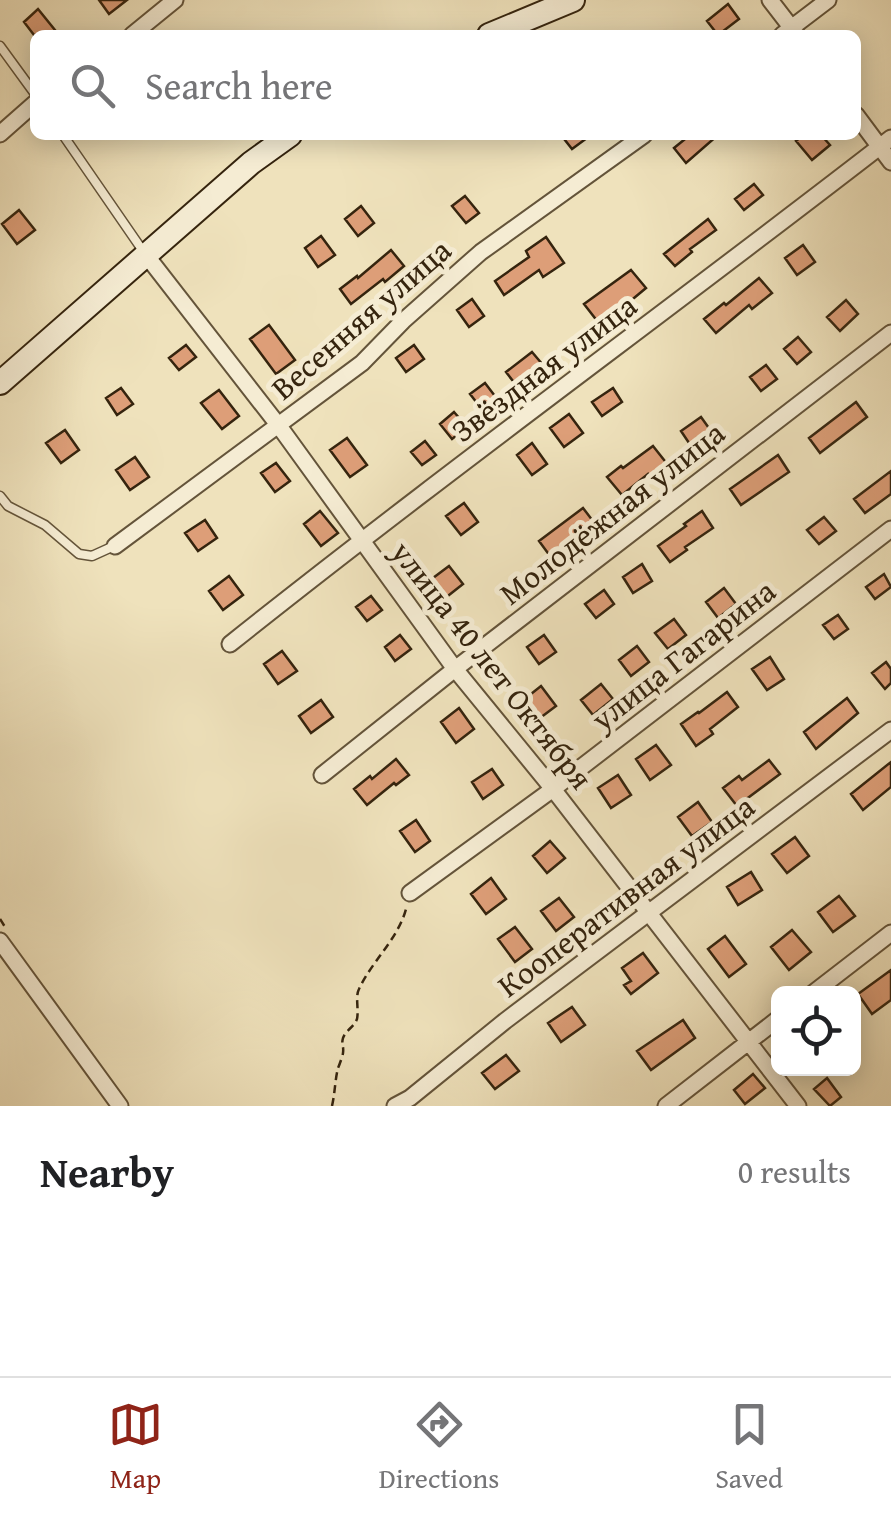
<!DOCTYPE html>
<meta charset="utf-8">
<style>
body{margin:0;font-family:"Gentium Book Plus",serif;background:#f6f6f6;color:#202124}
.controls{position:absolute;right:30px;bottom:30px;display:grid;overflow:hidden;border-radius:15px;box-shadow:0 5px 25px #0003}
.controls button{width:90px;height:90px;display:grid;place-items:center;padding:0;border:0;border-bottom:2px solid #e0e0e0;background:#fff;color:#202124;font:50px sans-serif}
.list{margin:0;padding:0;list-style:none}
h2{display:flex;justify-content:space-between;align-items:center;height:130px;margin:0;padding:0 40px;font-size:42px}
h2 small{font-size:32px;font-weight:400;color:#757577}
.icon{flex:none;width:55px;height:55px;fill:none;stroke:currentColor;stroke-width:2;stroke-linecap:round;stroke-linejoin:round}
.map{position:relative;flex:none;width:891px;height:1106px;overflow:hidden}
.search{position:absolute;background:#fff;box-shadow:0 5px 25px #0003;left:30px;right:30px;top:30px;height:110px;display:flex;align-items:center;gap:25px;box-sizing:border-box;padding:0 35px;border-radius:15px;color:#757577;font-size:38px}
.sheet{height:270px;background:#fff}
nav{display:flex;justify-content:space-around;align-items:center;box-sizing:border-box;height:140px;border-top:2px solid #e0e0e0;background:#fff;font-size:28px;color:#757577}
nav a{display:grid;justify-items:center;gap:5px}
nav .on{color:#8f2418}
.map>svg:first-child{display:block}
.building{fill:#dd9e78;stroke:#35240e;stroke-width:2.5}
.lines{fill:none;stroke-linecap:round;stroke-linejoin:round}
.lane-casing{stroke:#64543a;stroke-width:11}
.street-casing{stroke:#64543a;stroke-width:19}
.secondary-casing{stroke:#35240e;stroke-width:26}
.path{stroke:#35240e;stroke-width:2.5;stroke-dasharray:8 5;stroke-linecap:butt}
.lane{stroke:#f5ecd3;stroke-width:8}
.street{stroke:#f5ecd3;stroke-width:15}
.secondary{stroke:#f5ecd3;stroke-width:22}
.labels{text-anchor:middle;stroke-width:10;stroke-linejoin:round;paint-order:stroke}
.street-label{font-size:32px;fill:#35240e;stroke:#f5ecd3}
</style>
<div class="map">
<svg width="891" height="1106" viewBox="0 0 891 1106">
<rect width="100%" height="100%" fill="#efe2bc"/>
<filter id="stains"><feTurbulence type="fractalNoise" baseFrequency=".002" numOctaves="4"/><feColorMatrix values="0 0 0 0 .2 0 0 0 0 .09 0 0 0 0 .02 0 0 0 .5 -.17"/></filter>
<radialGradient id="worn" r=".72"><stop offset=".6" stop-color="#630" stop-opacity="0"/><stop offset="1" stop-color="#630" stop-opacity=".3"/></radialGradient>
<path class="building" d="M99,0H127L109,14Z
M728,4L739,19L718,35L707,21Z
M38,9L59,35H34L24,22Z
M561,135H591L572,149Z
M690,135H718L686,163L674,148Z
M803,135H821L830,145L812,160L796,141Z
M754,184L763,195L744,210L735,199Z
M465,196L479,213L466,223L452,206Z
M361,206L374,223L358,236L345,219Z
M19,210L35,230L17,244L2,224Z
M708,219L716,230L690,249L692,252L675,266L664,254Z
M321,236L335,255L318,267L305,248Z
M546,237L564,263L543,277L539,270L504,295L495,281L529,257L526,251Z
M803,245L815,262L797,275L785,258Z
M391,250L404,266L385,282L383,279L351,304L340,289L357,276L358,278Z
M631,270L646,288L628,303L626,301L598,322L584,304Z
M759,278L772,293L752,309L749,305L716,333L704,319L724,303L726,305Z
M472,299L484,316L469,327L457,310Z
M846,300L858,314L840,331L827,317Z
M269,325L295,360L276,374L250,339Z
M798,337L811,352L797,364L784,349Z
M186,345L196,357L179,370L169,358Z
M414,345L424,359L406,372L396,358Z
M532,352L543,365L516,385L506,372Z
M766,365L777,379L761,391L750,377Z
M485,383L498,400L484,412L470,394Z
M121,388L133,404L117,415L106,398Z
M613,388L622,402L602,416L592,402Z
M219,390L239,416L222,429L201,403Z
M856,402L867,417L820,453L809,438Z
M454,412L467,427L452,439L440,424Z
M569,414L583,433L564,447L550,428Z
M701,417L711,431L691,446L681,431Z
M65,430L79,450L61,463L46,443Z
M347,438L367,465L350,477L330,450Z
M425,441L436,455L422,465L411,452Z
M532,443L547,464L532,475L517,455Z
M653,446L668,465L650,478L648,474L622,495L607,477L621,466L623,468Z
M778,455L789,472L741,505L730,489Z
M135,457L149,477L130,490L116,470Z
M276,463L290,481L275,492L261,473Z
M891,471V494L865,513L854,499Z
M464,503L478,522L461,535L446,516Z
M583,508L596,525L553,560L539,541Z
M320,511L338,533L321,546L304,524Z
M702,511L713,528L685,547L687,550L670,562L658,546L686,526L684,524Z
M824,517L836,531L819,544L807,530Z
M205,520L217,538L198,551L185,533Z
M642,564L652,581L633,593L623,577Z
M449,566L463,584L444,599L429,581Z
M884,574L891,587L875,599L866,587Z
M229,576L243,595L223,610L209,591Z
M724,588L736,604L718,618L706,602Z
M604,590L614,604L596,618L585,604Z
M371,596L382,610L367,621L356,607Z
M838,615L848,629L834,639L823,625Z
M674,619L686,635L668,649L655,633Z
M400,635L411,649L395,661L385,647Z
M544,635L556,652L539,664L527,647Z
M637,646L649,662L631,676L619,660Z
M282,651L297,671L278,684L264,664Z
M770,657L784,679L767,690L752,669Z
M886,662L891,669V683L885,689L872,673Z
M601,684L613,699L593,715L581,700Z
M541,686L556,706L536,721L521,702Z
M727,692L738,707L710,729L713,734L696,746L681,724L698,712L699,713Z
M847,698L858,713L816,749L804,732Z
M321,700L333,717L311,733L299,716Z
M459,708L474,729L456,743L441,722Z
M656,745L671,765L650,780L636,759Z
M396,759L409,775L396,785L394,783L367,805L354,789L370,776L372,779Z
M769,760L780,774L737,806L723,788L739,776L742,780Z
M891,762V787L863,810L851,794Z
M492,769L503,785L483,799L472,782Z
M618,775L631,795L611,808L598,788Z
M698,802L712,822L692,836L678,817Z
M416,820L430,841L415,852L400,831Z
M795,837L809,856L787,873L772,854Z
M550,841L565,858L547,873L533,856Z
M751,872L762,890L738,905L727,887Z
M491,878L506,899L486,914L471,894Z
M839,896L855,916L833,932L818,912Z
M559,898L574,917L556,931L541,911Z
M515,927L532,949L515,962L498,939Z
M792,930L811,952L789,970L771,947Z
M725,936L746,964L729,977L708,949Z
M643,953L658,973L631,994L624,985L631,981L622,968Z
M891,970V1000L872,1014L858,994Z
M572,1007L585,1025L561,1042L548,1023Z
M683,1020L695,1038L651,1070L637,1051Z
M506,1055L519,1071L495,1089L482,1073Z
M753,1074L765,1088L745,1104L734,1090Z
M827,1078L841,1097L830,1106L814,1089Z"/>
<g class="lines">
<g class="lane-casing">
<path id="lane" d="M0,46L35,94
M63,135L143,251
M0,496L8,506L45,525L79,554L92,556L114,546"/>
</g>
<g class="street-casing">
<path id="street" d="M770,0L797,35
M132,35L175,0
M782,35L828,0
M856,115L891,162
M0,134L35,103
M146,255L279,426L455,669L553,789L798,1106
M115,546L362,363L403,321L481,252L644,135
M230,644C447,471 672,308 891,138
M322,775L455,669L891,333
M410,893L553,789L891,529
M0,941L120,1106
M812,994L891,933
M395,1106L410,1098L505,1021L891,730
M666,1106L778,1019"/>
</g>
<g class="secondary-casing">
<path id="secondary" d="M489,35L573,0
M0,383L251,163L290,135"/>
</g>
<path class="path" d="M0,919L5,927
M332,1106C335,1093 335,1080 338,1068C339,1066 343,1055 343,1053C344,1045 341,1045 343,1038C346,1030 354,1027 357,1019C359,1009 355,997 359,989C372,961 398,939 406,909"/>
<use href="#lane" class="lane"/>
<use href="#street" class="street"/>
<use href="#secondary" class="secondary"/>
</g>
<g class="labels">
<g class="street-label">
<text transform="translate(361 319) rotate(-41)" y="11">Весенняя улица</text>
<text transform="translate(544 368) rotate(-37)" y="11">Звёздная улица</text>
<text transform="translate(612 513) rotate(-38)" y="11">Молодёжная улица</text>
<text transform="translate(683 655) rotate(-38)" y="11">улица Гагарина</text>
<text transform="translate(492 665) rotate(52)" y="11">улица 40 лет Октября</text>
<text transform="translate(626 896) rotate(-37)" y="11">Кооперативная улица</text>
</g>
</g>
<rect width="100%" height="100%" filter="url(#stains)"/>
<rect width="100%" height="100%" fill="url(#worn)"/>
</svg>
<div class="controls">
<button><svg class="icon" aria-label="locate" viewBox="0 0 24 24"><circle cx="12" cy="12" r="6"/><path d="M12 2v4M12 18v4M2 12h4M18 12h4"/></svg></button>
</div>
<div class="search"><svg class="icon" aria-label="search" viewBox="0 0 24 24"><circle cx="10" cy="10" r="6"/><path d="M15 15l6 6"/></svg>Search here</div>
</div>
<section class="sheet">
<h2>Nearby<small>0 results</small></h2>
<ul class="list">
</ul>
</section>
<nav>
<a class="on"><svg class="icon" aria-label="map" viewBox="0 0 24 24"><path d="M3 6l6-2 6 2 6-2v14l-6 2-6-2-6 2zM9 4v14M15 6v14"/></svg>Map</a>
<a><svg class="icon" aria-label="directions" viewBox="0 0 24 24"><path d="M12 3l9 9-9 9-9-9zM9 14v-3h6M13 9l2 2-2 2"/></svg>Directions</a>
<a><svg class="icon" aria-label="saved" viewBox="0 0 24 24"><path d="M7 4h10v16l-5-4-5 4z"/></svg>Saved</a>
</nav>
